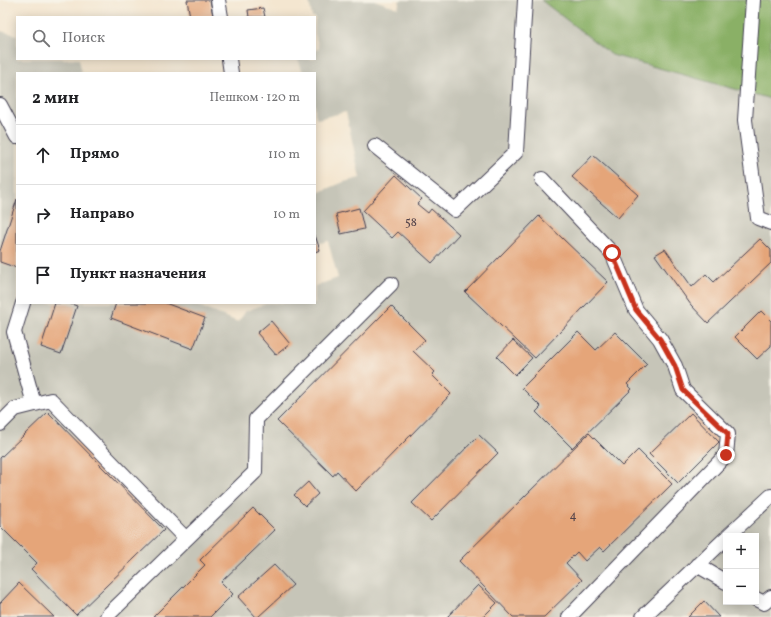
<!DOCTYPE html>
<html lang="ru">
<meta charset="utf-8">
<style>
body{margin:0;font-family:Vollkorn,serif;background:#f2f2f2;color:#202124}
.controls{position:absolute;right:12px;bottom:12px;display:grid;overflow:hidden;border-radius:0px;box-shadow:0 2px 10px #0003}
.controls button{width:36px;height:36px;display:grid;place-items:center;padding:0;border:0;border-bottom:1px solid #e0e0e0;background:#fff;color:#202124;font:20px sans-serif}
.stop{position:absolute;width:12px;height:12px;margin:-9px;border:3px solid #c8321e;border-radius:50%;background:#fff}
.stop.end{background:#c8321e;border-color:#fff;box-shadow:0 1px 4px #0008}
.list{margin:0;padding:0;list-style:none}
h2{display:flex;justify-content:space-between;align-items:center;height:52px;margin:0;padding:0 16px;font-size:17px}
h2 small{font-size:13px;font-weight:400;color:#757577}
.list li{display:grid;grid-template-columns:26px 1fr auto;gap:12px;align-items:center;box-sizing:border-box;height:60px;padding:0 16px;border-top:1px solid #e0e0e0}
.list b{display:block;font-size:15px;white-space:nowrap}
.list em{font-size:13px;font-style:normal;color:#757577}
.icon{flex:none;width:22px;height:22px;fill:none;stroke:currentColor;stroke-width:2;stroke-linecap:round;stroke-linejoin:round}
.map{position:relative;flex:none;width:771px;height:617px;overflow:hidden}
.search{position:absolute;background:#fff;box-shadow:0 2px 10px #0003;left:16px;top:16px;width:300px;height:44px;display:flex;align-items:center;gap:10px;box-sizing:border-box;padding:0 14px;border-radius:0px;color:#757577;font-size:15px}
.panel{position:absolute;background:#fff;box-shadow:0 2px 10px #0003;left:16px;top:72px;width:300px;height:232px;border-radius:0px}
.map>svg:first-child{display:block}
.industrial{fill:#c6c5b8;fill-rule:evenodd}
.forest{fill:#8ab066;stroke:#566950}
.building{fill:#e5a579}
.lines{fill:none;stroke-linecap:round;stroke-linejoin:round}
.minor-casing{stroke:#423f51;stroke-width:16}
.minor{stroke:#fff;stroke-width:14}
.route{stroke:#c8321e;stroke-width:5}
.labels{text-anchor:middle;stroke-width:3;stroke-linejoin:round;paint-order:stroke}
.number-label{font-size:12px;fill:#53434a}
</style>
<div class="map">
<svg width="771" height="617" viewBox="0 0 771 617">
<rect width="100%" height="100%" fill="#f7f3e8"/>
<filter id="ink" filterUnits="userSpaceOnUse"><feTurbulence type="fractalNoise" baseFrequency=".025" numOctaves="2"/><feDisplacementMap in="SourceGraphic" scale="8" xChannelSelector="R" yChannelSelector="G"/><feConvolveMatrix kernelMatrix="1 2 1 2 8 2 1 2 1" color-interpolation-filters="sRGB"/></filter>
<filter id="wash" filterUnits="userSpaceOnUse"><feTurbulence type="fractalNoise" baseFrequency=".012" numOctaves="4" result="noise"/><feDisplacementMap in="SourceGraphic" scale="16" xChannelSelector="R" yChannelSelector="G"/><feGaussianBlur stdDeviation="0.9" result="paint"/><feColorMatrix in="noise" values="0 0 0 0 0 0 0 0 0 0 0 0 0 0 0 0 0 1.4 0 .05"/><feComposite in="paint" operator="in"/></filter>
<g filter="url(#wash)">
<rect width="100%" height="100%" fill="#f4e6d0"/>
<path class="industrial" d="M309,0H374L398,8L400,0H541L612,55L771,99V617H0V31L17,35V59H79L82,73H17V303H191L238,322L246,311L268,303H315V286L338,278L328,241L320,243L315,221V194L344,182L360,178L346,112L317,119L315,113V73H303L298,59H315V50L319,49L315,33V17H312ZM726,536H756V602H726Z"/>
<path class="forest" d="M541,0H771V99L612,55Z"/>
<g id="blocks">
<path class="building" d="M187,0H210L213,16L190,17Z
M263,8L265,17H249L248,10Z
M593,155L638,195L618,218L572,177Z
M396,175L422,199L417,204L428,213L431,209L459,234L432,263L398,232L392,238L363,211Z
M17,199V268L0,262V251Z
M359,208L364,229L341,234L336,214Z
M539,216L608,282L535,358L465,292Z
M315,235L320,250L315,252Z
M760,239L771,250V263L708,323L691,305L655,255L665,249L692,287L706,274L714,282Z
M55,303H68L77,306L61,354L41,347Z
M116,303H165L205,318L193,349L111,318Z
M391,306L425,340L413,351L435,372L432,375L451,394L356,491L337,471L333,476L277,421Z
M761,311L771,321V346L757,359L735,337Z
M271,321L290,344L276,355L257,333Z
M578,332L596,350L615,332L647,364L627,384L632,389L572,448L536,412L541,407L522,388Z
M513,340L532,358L515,375L497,357Z
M48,412L164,530L76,615L31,569L37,563L0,526V458Z
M691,413L719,442L678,483L649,454Z
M589,433L622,466L638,450L672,484L604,551L600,547L585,561L577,552L566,563L582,580L544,617H513L459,561Z
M479,435L498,453L431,521L412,503Z
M308,482L318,494L305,506L294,495Z
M253,508L275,530L221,582L233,594L210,617H153L205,565L200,560Z
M274,565L293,585L258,617H256L238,597Z
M19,583L54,617H0V603Z
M478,585L497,603L483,617H447Z
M704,601L719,617H688Z"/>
</g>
</g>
<g filter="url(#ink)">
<use href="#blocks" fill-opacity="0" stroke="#423f51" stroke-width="1"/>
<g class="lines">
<g class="minor-casing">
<path id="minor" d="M218,0L221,17
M753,0L745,120L758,218L771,223
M229,59L231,73
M0,105L17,137
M375,146L455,210L516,152L525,0
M542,179L612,253L636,310L660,339L675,366L683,390L728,434L726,455L569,617
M23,303L14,332L34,404
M0,424L15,409L51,400L186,539
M728,536L771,496
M697,565L726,582
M756,599L764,603L771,597
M107,617L108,615L255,472L256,419L391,284
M643,617L726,538"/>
</g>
<use href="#minor" class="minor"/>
</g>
</g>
<g class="lines" filter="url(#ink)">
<path class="route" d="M612,253L636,310L660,339L675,366L683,390L728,434L726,455"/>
</g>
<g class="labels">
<g class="number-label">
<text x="411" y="226">58</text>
<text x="573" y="519">4</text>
</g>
</g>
</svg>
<div class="controls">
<button>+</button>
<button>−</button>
</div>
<div class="stop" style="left:612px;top:253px"></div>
<div class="stop end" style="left:726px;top:455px"></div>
<div class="search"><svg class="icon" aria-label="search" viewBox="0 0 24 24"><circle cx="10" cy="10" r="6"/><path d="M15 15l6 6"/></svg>Поиск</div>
<section class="panel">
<h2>2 мин<small>Пешком · 120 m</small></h2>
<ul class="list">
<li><svg class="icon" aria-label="ahead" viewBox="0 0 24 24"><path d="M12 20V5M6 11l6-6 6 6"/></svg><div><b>Прямо</b></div><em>110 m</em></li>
<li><svg class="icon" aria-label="right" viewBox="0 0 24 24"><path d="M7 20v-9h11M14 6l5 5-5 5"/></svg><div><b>Направо</b></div><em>10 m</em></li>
<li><svg class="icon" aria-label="arrive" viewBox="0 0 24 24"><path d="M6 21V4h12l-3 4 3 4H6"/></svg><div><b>Пункт назначения</b></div></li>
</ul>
</section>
</div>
